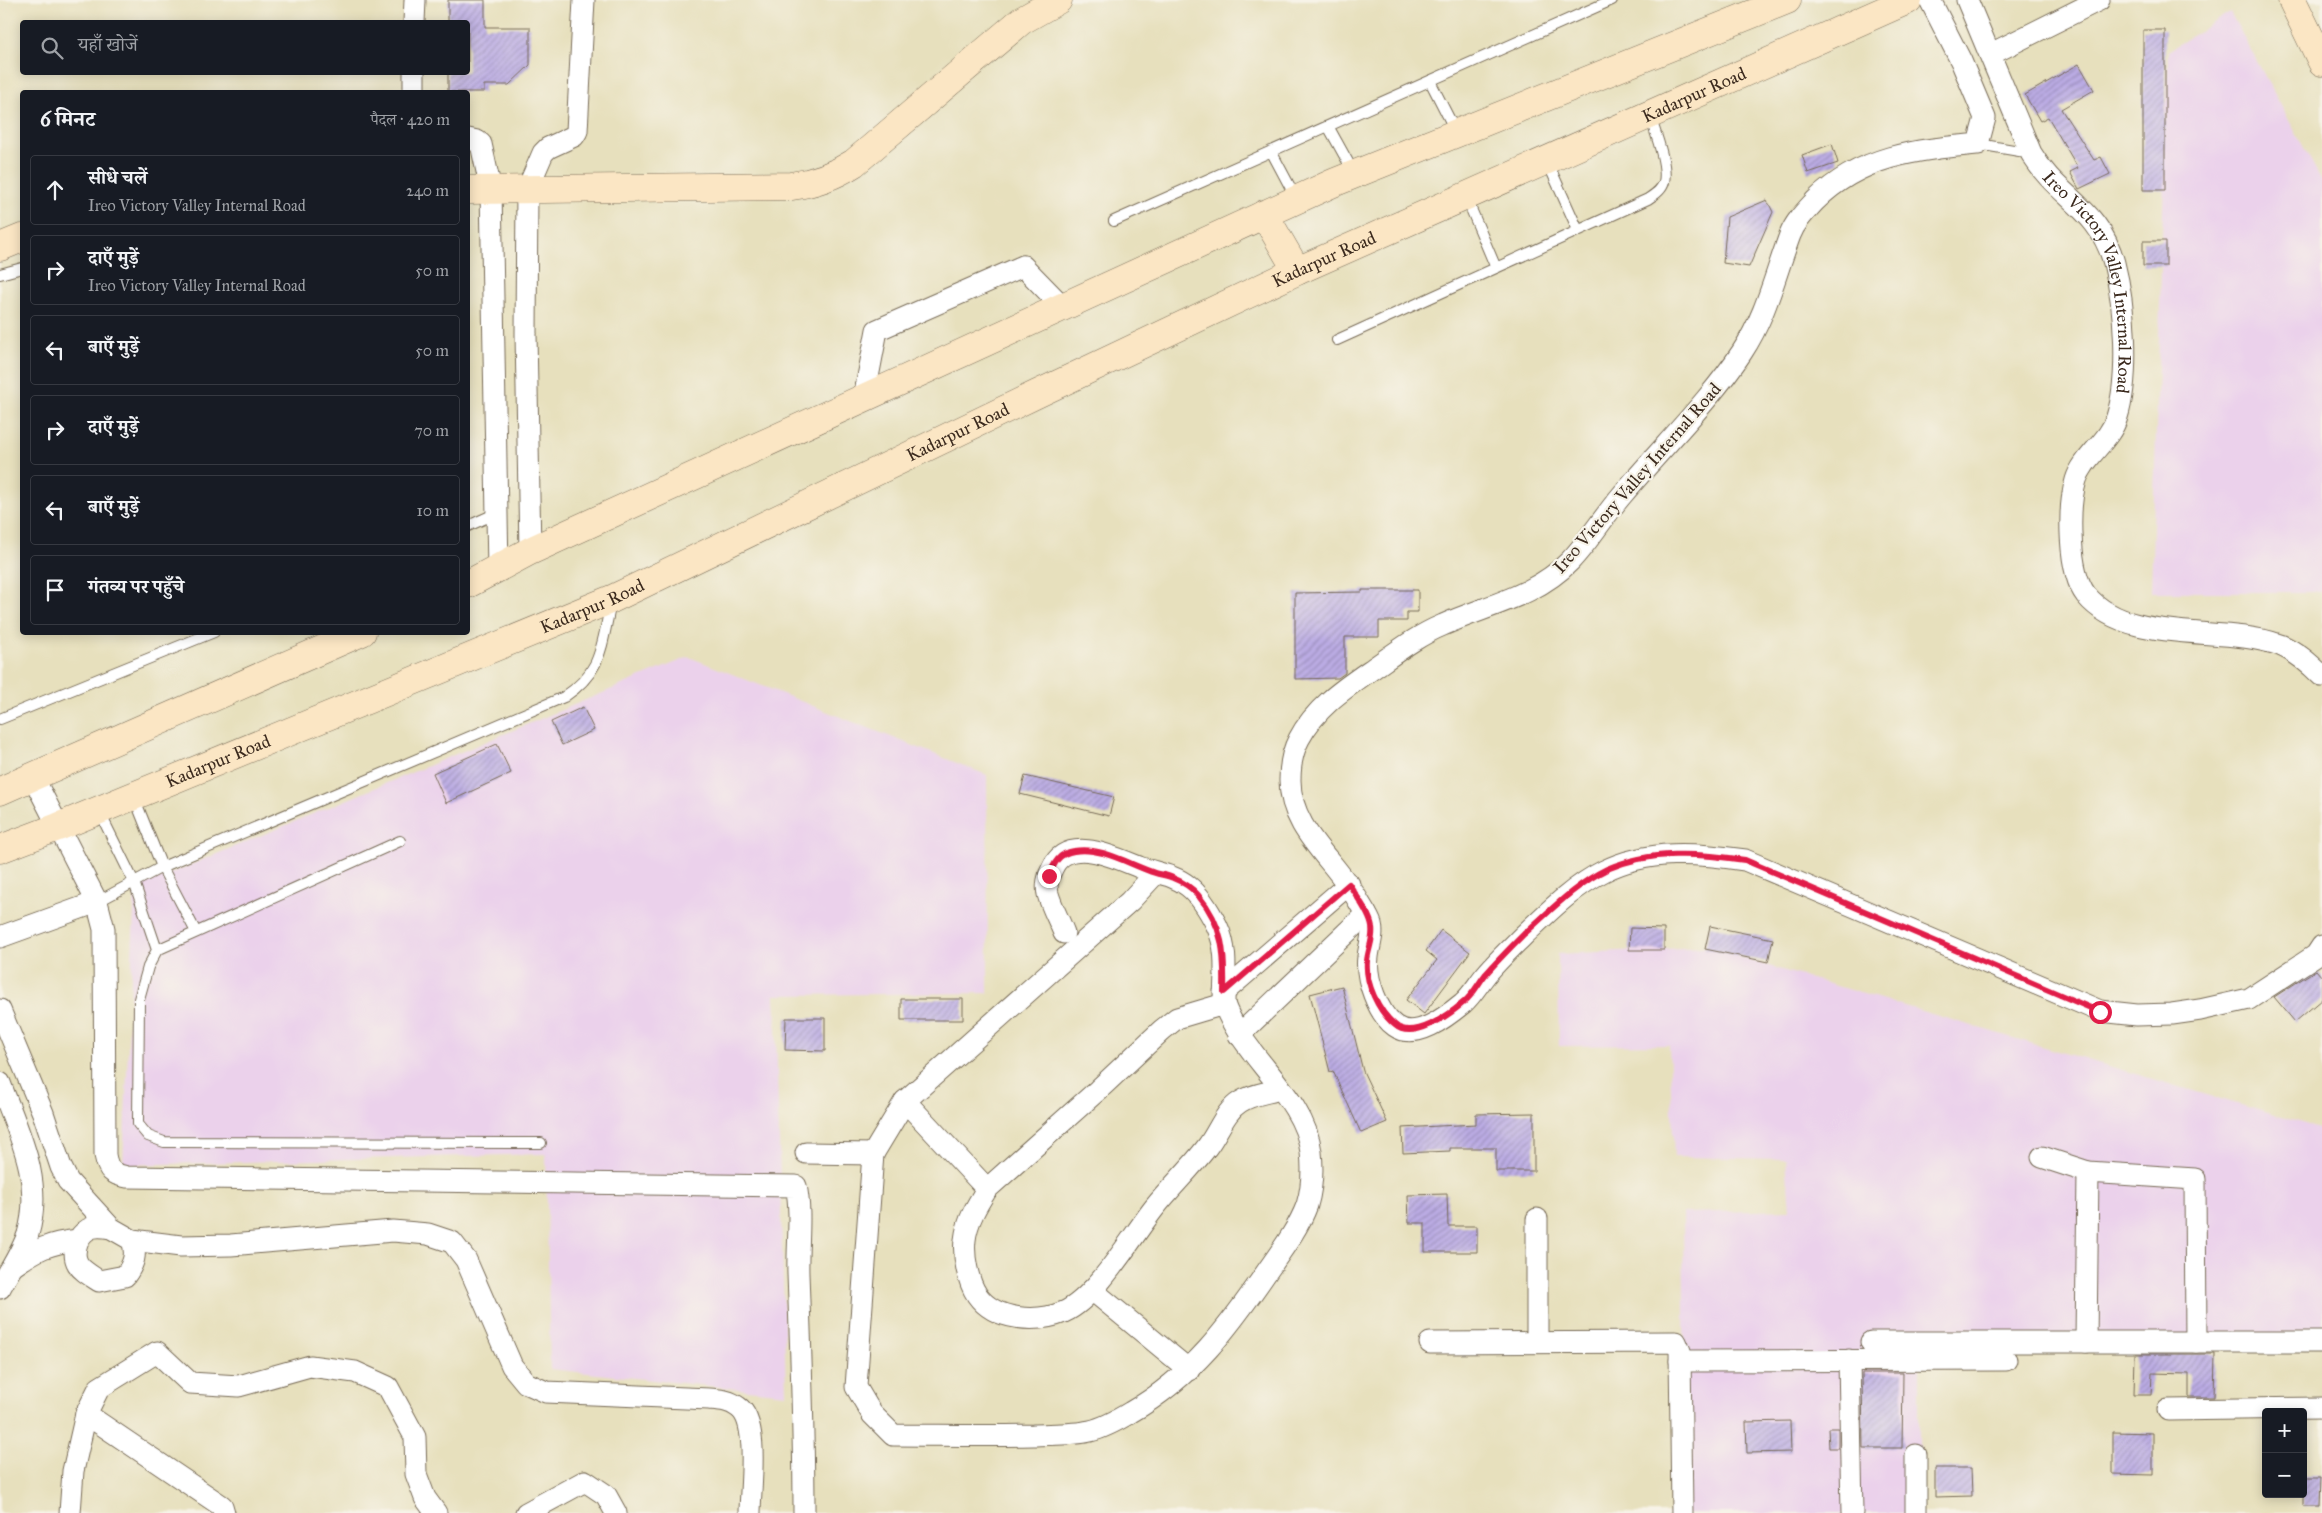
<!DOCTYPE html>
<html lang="hi">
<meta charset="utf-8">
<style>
body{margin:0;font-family:"IM FELL Great Primer","Noto Serif Devanagari",serif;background:#242831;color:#f1f3f6}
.controls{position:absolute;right:15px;bottom:15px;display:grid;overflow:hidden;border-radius:5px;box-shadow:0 2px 12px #0003}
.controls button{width:45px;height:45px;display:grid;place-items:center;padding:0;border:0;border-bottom:1px solid #363941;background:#171b24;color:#f1f3f6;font:25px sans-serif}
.stop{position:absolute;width:15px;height:15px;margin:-11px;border:4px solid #e11d48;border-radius:50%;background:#fff}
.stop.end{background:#e11d48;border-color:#fff;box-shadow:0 1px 5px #0008}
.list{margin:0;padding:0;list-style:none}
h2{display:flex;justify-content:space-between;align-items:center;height:65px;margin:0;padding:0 20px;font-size:21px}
h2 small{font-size:16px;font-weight:400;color:#9ea1a6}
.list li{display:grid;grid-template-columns:32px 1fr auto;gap:15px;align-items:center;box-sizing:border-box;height:70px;margin:0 10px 10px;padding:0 10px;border:1px solid #363941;border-radius:5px}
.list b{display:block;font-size:19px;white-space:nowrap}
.list p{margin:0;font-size:16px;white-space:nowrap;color:#9ea1a6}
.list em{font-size:16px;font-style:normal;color:#9ea1a6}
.icon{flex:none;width:28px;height:28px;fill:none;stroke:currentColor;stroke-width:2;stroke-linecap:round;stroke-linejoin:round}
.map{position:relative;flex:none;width:2322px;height:1513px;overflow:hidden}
.search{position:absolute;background:#171b24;box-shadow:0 2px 12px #0003;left:20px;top:20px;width:450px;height:55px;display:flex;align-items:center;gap:12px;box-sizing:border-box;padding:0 18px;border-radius:5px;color:#9ea1a6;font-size:19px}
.panel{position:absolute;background:#171b24;box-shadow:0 2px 12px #0003;left:20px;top:90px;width:450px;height:545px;border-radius:5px}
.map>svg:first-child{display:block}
.built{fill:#ebd1eb}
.building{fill:url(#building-hatch)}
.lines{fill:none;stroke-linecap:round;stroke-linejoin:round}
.lane-casing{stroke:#776a56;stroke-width:12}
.street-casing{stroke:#776a56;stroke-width:23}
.secondary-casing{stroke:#776a56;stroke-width:29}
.lane{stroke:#fff;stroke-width:10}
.street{stroke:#fff;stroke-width:21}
.secondary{stroke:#fbe6c4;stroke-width:28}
.route{stroke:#e11d48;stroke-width:6}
.labels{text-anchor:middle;stroke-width:4.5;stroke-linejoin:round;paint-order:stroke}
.street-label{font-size:18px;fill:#3b2a1e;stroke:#f7f3e8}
</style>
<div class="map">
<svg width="2322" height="1513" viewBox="0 0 2322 1513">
<defs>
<pattern id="building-hatch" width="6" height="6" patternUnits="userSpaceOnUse" patternTransform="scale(1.25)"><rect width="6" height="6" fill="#bbace4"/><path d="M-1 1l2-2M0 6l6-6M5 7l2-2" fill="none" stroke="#998cb8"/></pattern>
</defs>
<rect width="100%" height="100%" fill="#f7f3e8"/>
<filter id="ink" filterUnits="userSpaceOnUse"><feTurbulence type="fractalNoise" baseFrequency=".02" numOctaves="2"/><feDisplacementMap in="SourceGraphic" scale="10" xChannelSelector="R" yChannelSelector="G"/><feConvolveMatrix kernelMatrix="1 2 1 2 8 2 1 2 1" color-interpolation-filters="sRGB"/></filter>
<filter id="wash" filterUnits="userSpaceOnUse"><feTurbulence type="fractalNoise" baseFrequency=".0096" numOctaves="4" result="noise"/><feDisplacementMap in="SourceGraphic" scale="20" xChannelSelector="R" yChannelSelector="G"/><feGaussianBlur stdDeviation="1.12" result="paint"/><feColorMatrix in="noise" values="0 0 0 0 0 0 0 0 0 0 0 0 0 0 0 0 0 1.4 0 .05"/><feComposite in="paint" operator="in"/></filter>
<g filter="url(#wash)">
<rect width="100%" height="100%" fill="#e7e0bd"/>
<path class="built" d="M2230,12L2322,181V592H2151L2168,51Z
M689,657L987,775L988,993L775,995L786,1394L550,1369L546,1154L123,1165L135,888Z
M1704,947L2322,1129V1335L1919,1350V1513H1686L1683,1213L1790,1210L1786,1159L1674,1157L1669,1045L1559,1046L1558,954Z"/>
<g id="blocks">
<path class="building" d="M448,0H485V27H530V65L509,85H484V92H448V72H468V22H448Z
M2143,30H2165V190H2143Z
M2079,64L2094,90L2061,109L2094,160L2101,157L2110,174L2079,189L2070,172L2078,168L2048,117L2040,121L2025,95Z
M1832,144L1838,163L1808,173L1802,155Z
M1767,200L1773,212L1749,267L1723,263L1727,217Z
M2143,241H2166V266H2143Z
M1362,590H1418V612H1407V621H1379V637H1345V673L1338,678L1295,679V593L1362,592Z
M583,707L594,730L562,745L551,722Z
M497,744L511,773L446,803L433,773Z
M1025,776L1114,797L1109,816L1020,794Z
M1710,926L1773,939L1768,962L1705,949Z
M1630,928L1664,929V950H1629Z
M1441,930L1470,952L1424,1014L1406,1000L1437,960L1426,951Z
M2316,970L2322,977V999L2295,1022L2274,997Z
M1342,986L1363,1071L1387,1122L1361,1133L1333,1071L1330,1072L1310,994Z
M901,999H963V1020H901Z
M786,1018H825V1051L785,1050Z
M1534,1113V1171H1496V1148H1450V1151L1403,1153L1402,1128L1476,1124V1114Z
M1447,1194L1448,1226H1477V1252H1425V1223H1409L1408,1195Z
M2135,1354H2215L2214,1397H2189V1374L2152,1373L2151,1395H2134Z
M1862,1373H1903L1902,1448H1863Z
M1790,1421L1791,1452L1747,1453L1746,1422Z
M1828,1428H1838V1448H1829Z
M2113,1432L2153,1433V1475L2113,1474Z
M1935,1468H1971L1972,1496L1935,1497Z
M2303,1476H2321L2320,1507H2303Z"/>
</g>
</g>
<g filter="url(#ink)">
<use href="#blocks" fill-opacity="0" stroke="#776a56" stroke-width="1"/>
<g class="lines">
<g class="lane-casing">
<path id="lane" d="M1430,81L1456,132
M1328,126L1354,173
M1978,144L2031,153
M1271,151L1296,198
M1547,161L1578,230
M1466,197L1496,268
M1114,221L1612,0
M0,274L22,268
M1337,340L1648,199C1655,194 1662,190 1664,182C1668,165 1655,132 1650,116
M468,526L497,513
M0,719L214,632
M134,797L162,867L196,932
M99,811L134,882L157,950
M400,841L157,950L148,967L139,999L138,1124L148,1136L164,1142L541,1143
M97,902L162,867L564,697C603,671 601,646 611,603"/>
</g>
<g class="street-casing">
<g id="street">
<path d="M1930,0L1961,61L1985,118L1978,144C1916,150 1861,155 1815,201C1805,212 1795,222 1790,235C1775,275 1766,316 1742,352C1709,402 1661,448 1622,495C1604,516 1589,541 1570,561C1535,597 1487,605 1443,625C1419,635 1399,650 1378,665C1348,686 1316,706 1299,739C1292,752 1290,766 1290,780C1290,831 1336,860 1359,902C1363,909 1369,917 1371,924C1374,935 1369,946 1368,957C1365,978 1378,1014 1395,1026C1416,1041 1446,1017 1463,1003C1471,996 1477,986 1484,977C1496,962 1511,948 1525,934C1548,912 1574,886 1604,871C1648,849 1697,853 1745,860L2100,1011L2137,1015L2172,1014L2200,1010L2249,999L2316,955L2322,946"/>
<path id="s1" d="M1967,0L2031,153C2057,198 2099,207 2114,263C2125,306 2130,375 2117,417C2110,441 2083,457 2076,480C2068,507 2068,572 2086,595C2128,646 2222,624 2280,645C2297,652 2310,664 2322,676"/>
<path d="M414,22L415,0"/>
<path d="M1991,54L2099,0"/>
<path d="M414,92V72"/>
<path d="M468,139L477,141L481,144L491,190L498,570"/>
<path d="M864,398L877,330L1023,266L1063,307"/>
<path d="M530,551L526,334L527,190L543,153L548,148L574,136L577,131L584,0"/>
<path d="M33,777L97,902L104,929L105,1155C108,1171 112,1174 127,1177L796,1186C802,1212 797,1246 798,1274C801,1353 804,1433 804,1513"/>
<path d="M1064,933C1059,920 1052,908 1048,894C1046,886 1048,876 1052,869C1067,834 1114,857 1139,867C1156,873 1175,875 1188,886C1201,896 1210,912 1217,926C1229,951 1224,978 1224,1004"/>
<path d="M0,937L97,902"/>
<path d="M1224,992L1349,884"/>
<path d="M0,1010L43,1113L61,1167L68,1181L111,1228L132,1240L181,1246L231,1245L393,1231L428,1234L452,1242L466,1260L512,1366L526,1383L546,1392L709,1399C720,1400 729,1400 738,1407C760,1421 750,1489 750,1513"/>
<path d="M1239,1035L1366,914"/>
<path d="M0,1083C18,1132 44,1180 28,1234C22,1252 9,1271 0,1288"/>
<path d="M905,1101L987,1189"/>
<path d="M806,1153L873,1154L905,1101L1130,901L1156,873"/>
<path d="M873,1154L856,1387L872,1414L893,1435C940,1435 986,1436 1033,1435C1051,1434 1072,1435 1090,1431C1104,1428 1118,1420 1131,1412C1192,1377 1229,1327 1268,1270C1282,1250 1299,1227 1307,1205C1312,1188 1313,1170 1311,1152C1305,1097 1243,1057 1224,1004L1177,1018L1162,1030L1098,1090L987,1189C977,1205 967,1221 965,1240C963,1256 968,1282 977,1295C995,1321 1037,1323 1064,1312C1097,1297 1132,1236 1155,1207C1172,1186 1191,1168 1207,1147C1218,1133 1225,1111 1240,1102C1252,1094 1267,1093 1280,1089"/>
<path d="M2042,1157L2088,1172L2086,1342H2322"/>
<path d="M2088,1172L2195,1179L2196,1342"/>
<path d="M78,1240C69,1264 82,1270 99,1281L125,1276C134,1264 137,1254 132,1240"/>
<path d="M13,1266C37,1249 49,1243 78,1240C87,1226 95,1225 111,1228"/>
<path d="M1092,1290L1189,1370"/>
<path d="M1537,1342V1219"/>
<path d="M1871,1342H2086"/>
<path d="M1430,1343L1676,1342L1680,1351L1682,1513"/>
<path d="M1849,1360L1852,1513"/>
<path d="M1680,1361L2006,1360"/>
<path d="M2168,1410L2322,1408"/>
<path d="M1916,1455V1513"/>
<path d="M70,1513L73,1471L86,1414"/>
<path d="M224,1513L222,1506L86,1414L99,1388L157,1352L190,1383L239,1386L310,1366L355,1372L388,1387L415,1437L416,1474L425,1498L436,1513"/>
<path d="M526,1513L585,1481L606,1495L616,1513"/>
</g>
</g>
<g class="secondary-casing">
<g id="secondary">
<path d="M2292,0L2322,62"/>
<path d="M468,190L791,186C815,183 834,176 854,163L1021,21L1058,0"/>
<path d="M1264,214L1297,271"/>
<path d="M0,247L22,238"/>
<path d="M468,584L530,551L1333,183L1787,0"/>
<path d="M0,791L362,632"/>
<path id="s2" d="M0,849L58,827L612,599L1037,394L1297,271L1908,0"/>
</g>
</g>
<use href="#lane" class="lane"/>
<use href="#street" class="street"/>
<use href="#secondary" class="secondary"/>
</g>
</g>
<g class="lines" filter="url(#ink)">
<path class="route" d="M1049,876C1054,863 1059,853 1074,851C1101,846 1130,865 1155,873C1161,875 1168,875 1173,878C1183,882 1192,888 1198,895C1224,926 1225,955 1224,992L1349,884C1356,896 1370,913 1372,927C1374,939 1368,949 1367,961C1365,983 1378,1011 1395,1025C1413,1041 1449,1015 1464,1002C1473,995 1478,984 1485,975C1497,961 1511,947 1524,934C1550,911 1576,884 1607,869C1651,850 1698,853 1745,860L2100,1012"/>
</g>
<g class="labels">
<g class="street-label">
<text dy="6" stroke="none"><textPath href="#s2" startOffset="1855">Kadarpur Road</textPath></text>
<text dy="6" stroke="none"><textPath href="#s2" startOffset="1450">Kadarpur Road</textPath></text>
<text dy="6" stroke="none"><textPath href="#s1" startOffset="314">Ireo Victory Valley Internal Road</textPath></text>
<text dy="6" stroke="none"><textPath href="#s2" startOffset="1045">Kadarpur Road</textPath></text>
<text transform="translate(1637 478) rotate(-49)" y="6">Ireo Victory Valley Internal Road</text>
<text dy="6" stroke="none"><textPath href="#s2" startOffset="640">Kadarpur Road</textPath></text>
<text dy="6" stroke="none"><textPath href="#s2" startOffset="235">Kadarpur Road</textPath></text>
</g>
</g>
</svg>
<div class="controls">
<button>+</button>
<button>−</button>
</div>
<div class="stop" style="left:2100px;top:1012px"></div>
<div class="stop end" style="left:1049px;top:876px"></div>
<div class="search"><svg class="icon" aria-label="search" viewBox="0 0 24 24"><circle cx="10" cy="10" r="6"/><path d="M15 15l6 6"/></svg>यहाँ खोजें</div>
<section class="panel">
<h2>6 मिनट<small>पैदल · 420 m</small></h2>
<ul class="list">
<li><svg class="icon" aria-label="ahead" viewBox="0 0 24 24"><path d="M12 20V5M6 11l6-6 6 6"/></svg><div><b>सीधे चलें</b><p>Ireo Victory Valley Internal Road</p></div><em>240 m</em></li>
<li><svg class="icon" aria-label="right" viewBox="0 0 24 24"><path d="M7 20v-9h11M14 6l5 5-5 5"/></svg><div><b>दाएँ मुड़ें</b><p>Ireo Victory Valley Internal Road</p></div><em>50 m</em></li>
<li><svg class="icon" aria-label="left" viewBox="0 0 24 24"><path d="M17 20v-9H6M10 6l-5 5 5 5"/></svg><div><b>बाएँ मुड़ें</b></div><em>50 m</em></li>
<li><svg class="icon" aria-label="right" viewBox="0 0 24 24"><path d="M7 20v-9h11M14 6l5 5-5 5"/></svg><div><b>दाएँ मुड़ें</b></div><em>70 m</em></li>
<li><svg class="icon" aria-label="left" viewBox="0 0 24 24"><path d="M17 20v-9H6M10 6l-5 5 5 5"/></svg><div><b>बाएँ मुड़ें</b></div><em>10 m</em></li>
<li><svg class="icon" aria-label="arrive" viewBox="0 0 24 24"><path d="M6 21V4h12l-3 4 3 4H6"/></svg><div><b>गंतव्य पर पहुँचे</b></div></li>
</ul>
</section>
</div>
